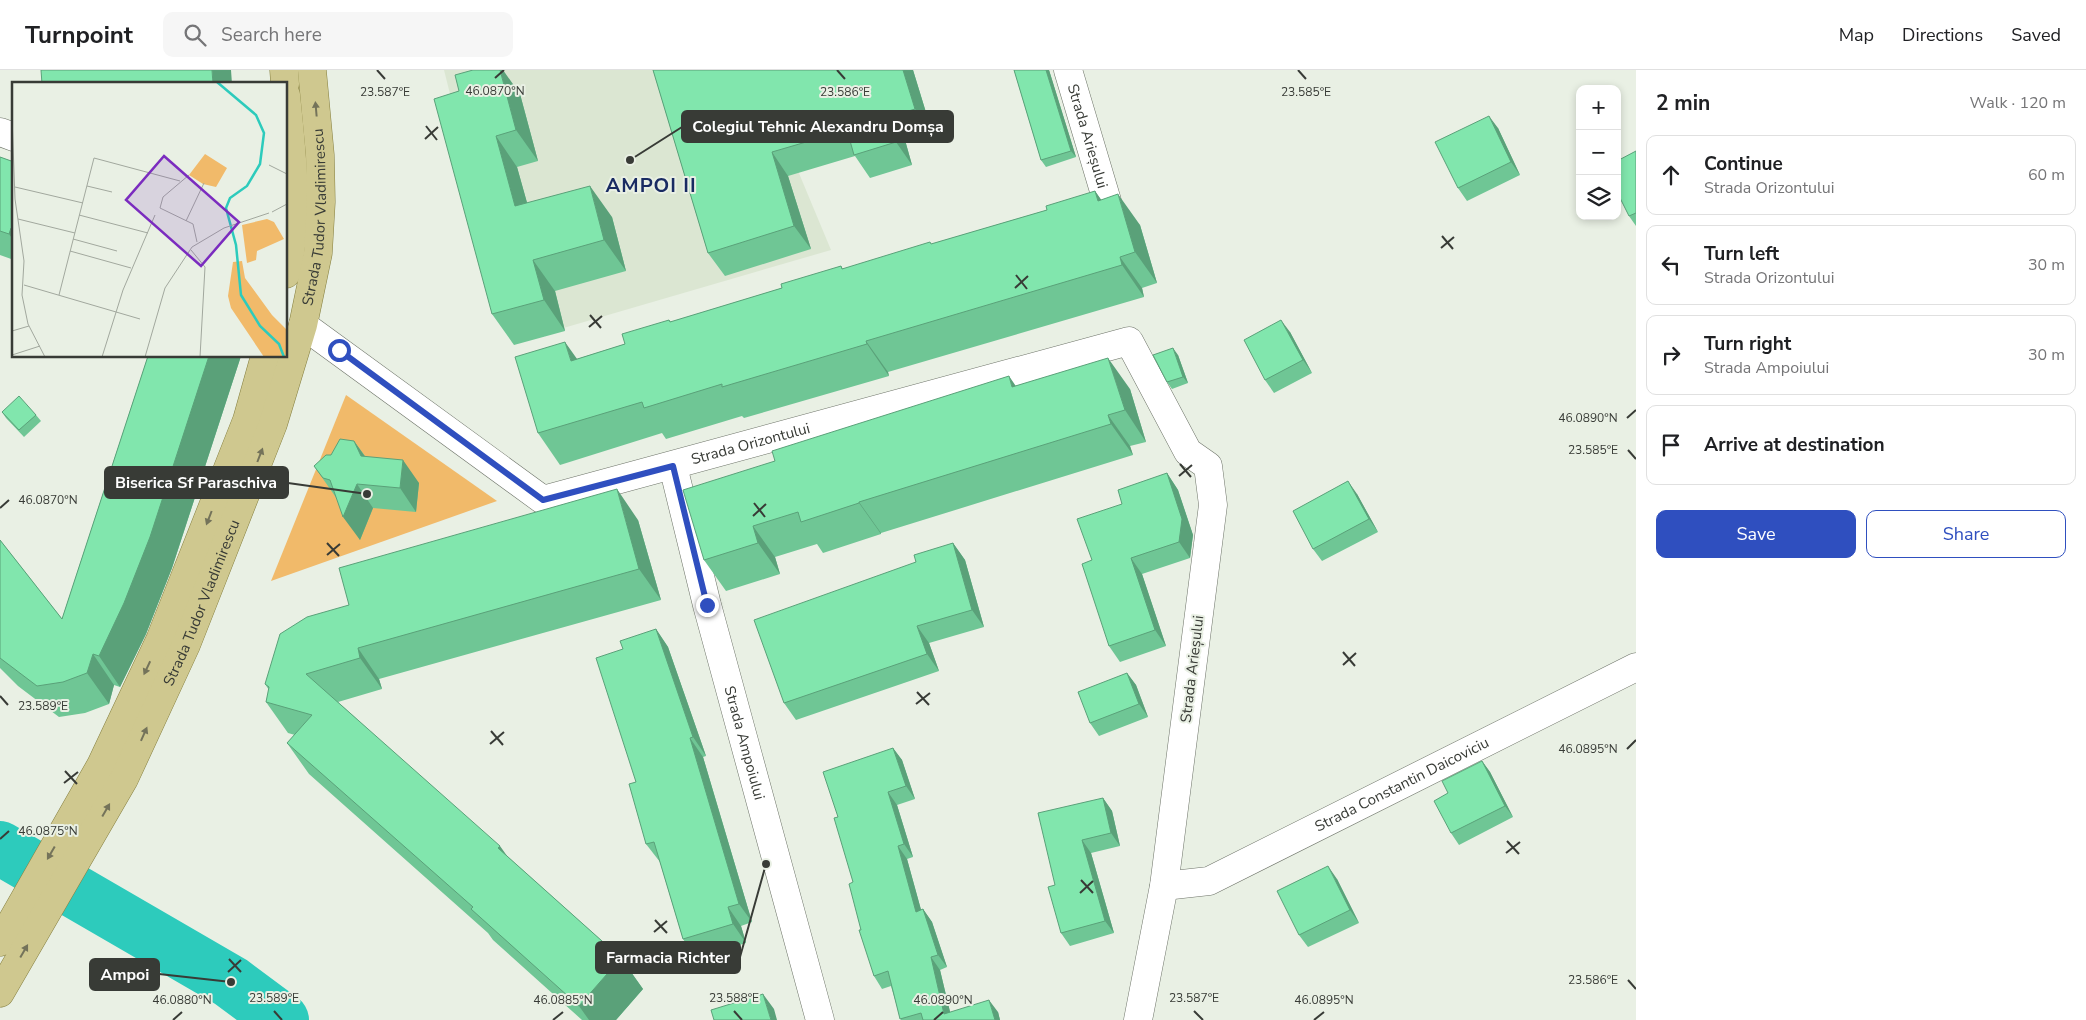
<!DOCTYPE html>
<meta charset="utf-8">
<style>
body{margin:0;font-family:"Nunito Sans",sans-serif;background:#f6f6f6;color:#202124}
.controls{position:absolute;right:15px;top:15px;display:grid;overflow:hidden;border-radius:10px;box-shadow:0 2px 8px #0003}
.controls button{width:45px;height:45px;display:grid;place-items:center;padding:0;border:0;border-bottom:1px solid #e0e0e0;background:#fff;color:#202124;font:25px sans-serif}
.stop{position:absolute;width:15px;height:15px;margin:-11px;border:4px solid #2f4fbf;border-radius:50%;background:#fff}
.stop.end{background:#2f4fbf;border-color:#fff;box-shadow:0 1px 5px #0008}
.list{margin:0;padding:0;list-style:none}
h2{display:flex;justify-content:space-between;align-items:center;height:65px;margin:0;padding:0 20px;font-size:21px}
h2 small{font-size:16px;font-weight:400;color:#757577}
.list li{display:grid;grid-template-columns:32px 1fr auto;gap:15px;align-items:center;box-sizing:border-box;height:80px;margin:0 10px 10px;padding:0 10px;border:1px solid #e0e0e0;border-radius:10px}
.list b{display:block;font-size:19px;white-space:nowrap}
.list p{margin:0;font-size:16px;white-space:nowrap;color:#757577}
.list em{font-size:16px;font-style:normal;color:#757577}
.actions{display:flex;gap:10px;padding:15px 20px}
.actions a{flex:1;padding:11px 0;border:1px solid #2f4fbf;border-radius:10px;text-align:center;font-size:18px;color:#2f4fbf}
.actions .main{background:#2f4fbf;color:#fff}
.icon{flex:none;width:28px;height:28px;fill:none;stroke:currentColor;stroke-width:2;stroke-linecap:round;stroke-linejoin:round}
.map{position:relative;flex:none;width:1636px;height:950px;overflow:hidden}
header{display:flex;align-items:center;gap:30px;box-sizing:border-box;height:70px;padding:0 25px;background:#fff;border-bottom:1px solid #e0e0e0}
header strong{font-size:24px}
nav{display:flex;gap:28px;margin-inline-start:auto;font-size:18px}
.search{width:350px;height:45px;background:#f6f6f6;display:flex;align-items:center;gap:12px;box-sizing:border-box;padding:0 18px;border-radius:10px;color:#757577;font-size:19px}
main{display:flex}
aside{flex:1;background:#fff}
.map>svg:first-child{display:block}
.built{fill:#dbe6d2}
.green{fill:#f1ba6a}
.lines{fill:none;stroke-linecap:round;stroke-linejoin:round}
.river{stroke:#2dcbbc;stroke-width:54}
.street-casing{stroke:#6d7368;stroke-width:29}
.primary-casing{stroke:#857f3f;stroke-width:29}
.street{stroke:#fff;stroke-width:28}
.primary{stroke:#cfc88f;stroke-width:28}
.wall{fill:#6fc695}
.shaded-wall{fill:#5aa179}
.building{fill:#81e6ad;stroke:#5aa179}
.oneway{fill:#74735a}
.route{stroke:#2f4fbf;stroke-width:6}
.ticks{fill:none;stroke:#383b36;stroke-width:2}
.labels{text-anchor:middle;stroke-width:4;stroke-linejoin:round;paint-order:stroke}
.street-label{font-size:15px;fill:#383b36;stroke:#e9f0e4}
.district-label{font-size:20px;font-weight:bold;letter-spacing:1px;fill:#192b62;stroke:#e9f0e4}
.inset-river{fill:none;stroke:#2dcbbc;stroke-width:2.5}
.inset-road{fill:none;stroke:#a2a89e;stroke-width:1}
.view{fill:#7b2cbf;fill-opacity:0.15;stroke:#7b2cbf;stroke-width:2.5}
.inset-edge{fill:none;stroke:#383b36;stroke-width:2.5}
.ticks-label{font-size:12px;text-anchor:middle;fill:#383b36;stroke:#e9f0e4;stroke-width:4;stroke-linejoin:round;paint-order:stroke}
.leader{fill:none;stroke:#383b36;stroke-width:2}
.callout-dot{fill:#383b36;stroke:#e9f0e4;stroke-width:2}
.callout{fill:#383b36;stroke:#383b36;stroke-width:2}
.callout-label{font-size:16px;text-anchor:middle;font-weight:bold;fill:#fff}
</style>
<header>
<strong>Turnpoint</strong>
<div class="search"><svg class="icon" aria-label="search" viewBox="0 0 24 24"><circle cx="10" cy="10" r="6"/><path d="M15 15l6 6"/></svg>Search here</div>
<nav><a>Map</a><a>Directions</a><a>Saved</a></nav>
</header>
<main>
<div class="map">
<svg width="1636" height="950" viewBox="0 0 1636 950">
<rect width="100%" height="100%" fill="#e9f0e4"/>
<path class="built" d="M444,0H756L831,180L512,273Z"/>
<path class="green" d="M346,325L497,431L271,511Z"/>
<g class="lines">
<path class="river" d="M0,778L231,912L282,950"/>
<g class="street-casing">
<g id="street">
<path id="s1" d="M1068,0L1107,131"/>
<path d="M0,62L14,67"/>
<path id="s2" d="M303,255L543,430L1129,271L1188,382L1208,396L1213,435L1164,816L1138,950"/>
<path id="s3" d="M673,396L707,535L820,950"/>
<path id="s4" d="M1164,816L1209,811L1636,597"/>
</g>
</g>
<g class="primary-casing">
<g id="primary">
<path d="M284,0L285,14"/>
<path d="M286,25C292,84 300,145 286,204"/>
<path d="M0,872L101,695L160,570L247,350L265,286"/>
<path id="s5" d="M0,923L124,709L186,575L273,354L303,255L318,183L321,132L320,85L312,0"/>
</g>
</g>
<use href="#street" class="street"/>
<use href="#primary" class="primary"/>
</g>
<path class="wall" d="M653,0H913L932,62L905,70L912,95L870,108L855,86L788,106L811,179L725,206L708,183Z
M1014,0H1049L1076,87L1046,97L1041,90Z
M459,21L520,24L538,91L517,97L527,133L612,147L626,201L555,221L565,261L514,275L492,244Z
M1498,58L1520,105L1467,131L1458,118Z
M1636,81V156L1629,146Z
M0,87L14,92V190L0,185Z
M1095,121L1101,130L1140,155L1157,213L1142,218L1144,227L888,302L889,306L744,348L742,346L666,369L662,363L560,395L538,363L577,289L625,274L669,250L671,252L782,218L841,196L843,199L932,174L1047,140Z
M1290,262L1312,303L1274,323L1265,310Z
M1178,285L1188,313L1172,319L1167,312Z
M148,286H241L172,498L146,564L120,617L114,615L109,634L85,643L59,647L18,616L0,598V470L62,549Z
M1016,316L1130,319L1146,372L1130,376L1133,385L881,463V464L823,483L817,474L775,487L780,504L726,521L704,490L775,391Z
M2,342L36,345L41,351L24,367L6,348Z
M354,371L365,386L419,413L416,442L373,438L360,470L337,429L314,396Z
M1167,403L1178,420L1193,465L1190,488L1142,504L1166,576L1120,592L1109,576L1092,490L1122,434Z
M1357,424L1378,462L1322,491L1313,479Z
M638,450L661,530L379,609L382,619L338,632L508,787L621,888L643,919L616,950H582L493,870L488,863L309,704L287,673L295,665L288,663L266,632L269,620L265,614L349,535Z
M953,473L965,490L984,557L929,573L939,601L796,650L784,633L916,492Z
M656,559L668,577L706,686L703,687L752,852L741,856L746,873L696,888L683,869L660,792L646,774L636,712L623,579Z
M1127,603L1136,615L1148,647L1099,666L1090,653Z
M893,678L902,690L915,729L897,735L913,787L907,789L921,840L923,839L932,852L947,897L940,900L950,942H998L1000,950H901L891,916L882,919L874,906L861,860L853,812L838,747Z
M1482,691L1490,702L1513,747L1459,775L1451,763L1448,723Z
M1103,728L1112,741L1120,776L1091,783L1114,863L1070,876L1061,863L1055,815Z
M1337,809L1359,853L1308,877L1299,865Z"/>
<path class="shaded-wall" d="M212,0H231L232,14H213Z
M500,0H503L520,24L538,91L516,60Z
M903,0H913L932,62L915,39Z
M1046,0H1049L1076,87L1071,81Z
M1489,46L1498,58L1520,105L1511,92Z
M889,47L905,70L912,95L896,72Z
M496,66L517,97L537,168L515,136Z
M772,82L788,106L811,179L794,156Z
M590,116L612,147L626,201L604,170Z
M1095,121L1117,152L1098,131Z
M1118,124L1140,155L1157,213L1135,182Z
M11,158L14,162V171L9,164Z
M1120,187L1142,218L1144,227L1122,195Z
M533,190L555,221L565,261L544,230Z
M1281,250L1290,262L1312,303L1303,290Z
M866,271L888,302L889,306L867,274Z
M565,272L587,303L571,291Z
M1173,278L1178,285L1188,313L1183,307Z
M209,286H241L172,498L146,564L120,617L99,586Z
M1108,288L1130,319L1146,372L1125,340Z
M1009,306L1030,337L1012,317Z
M1108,345L1130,376L1133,385L1111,354Z
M354,371L371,395L361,386Z
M403,390L419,413L416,442L400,418Z
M1167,403L1178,420L1193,465L1190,488L1179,472Z
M1348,411L1357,424L1378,462L1369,449Z
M357,414L373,438L360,470L343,447Z
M617,419L638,450L661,530L639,499Z
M859,432L881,463V464L859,433Z
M753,456L775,487L780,504L758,473Z
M953,473L965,490L984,557L972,540Z
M1131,488L1142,504L1166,576L1155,560Z
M917,556L929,573L939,601L927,584Z
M656,559L668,577L706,686L693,667Z
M358,578L379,609L382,619L360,588Z
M93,584L114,615L109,634L87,603Z
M1127,603L1136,615L1148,647L1139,634Z
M690,668L703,687L752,852L739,834Z
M893,678L902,690L915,729L906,716Z
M1482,691L1490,702L1513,747L1505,736Z
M888,722L897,735L913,787L904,774Z
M1103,728L1112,741L1120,776L1111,763Z
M1082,770L1091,783L1114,863L1105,851Z
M500,776L522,807L498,778Z
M898,776L907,789L925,854L916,842Z
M1328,796L1337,809L1359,853L1350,840Z
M728,837L741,856L746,873L733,854Z
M923,839L932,852L947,897L938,885Z
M931,887L940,900L952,950L944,944Z
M621,888L643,919L616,950H589L579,936Z
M763,924L774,939L777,950H771Z
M989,930L998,942L1000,950H995Z"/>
<path class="building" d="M41,0H212L213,14H42Z
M473,0H500L516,60L496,66L515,136L590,116L604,170L533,190L544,230L492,244L434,29L459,21L455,5Z
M653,0H903L915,39L889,47L896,72L854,85L847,60L772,82L794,156L708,183Z
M1014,0H1046L1071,81L1041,90Z
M1489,46L1511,92L1458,118L1435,72Z
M1636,81V143L1629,146L1617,122V91Z
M0,87L14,92V159L11,158L9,164L0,161Z
M1095,121L1098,131L1118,124L1135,182L1120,187L1122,195L866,271L867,274L722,317V314L644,338L642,332L538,363L515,287L565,272L571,291L625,274L622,264L669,250L670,252L782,218L781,214L841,196L842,199L930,172L931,174L1047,140L1046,136Z
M1281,250L1303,290L1265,310L1244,270Z
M1173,278L1183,307L1167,312L1153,285Z
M148,286H209L150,467L124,533L99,586L93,584L87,603L63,612L37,616L0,588V470L62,549Z
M1108,288L1125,340L1108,345L1111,354L859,432V433L801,452L798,442L753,456L758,473L704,490L683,420L775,391L772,381L1009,306L1012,317Z
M19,326L36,345L19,360L2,342Z
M340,369L354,371L361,386L403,390L400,418L357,414L343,447L330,410L323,408L314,396L326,385H331Z
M1167,403L1182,449L1179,472L1131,488L1155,560L1109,576L1082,494L1092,490L1077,449L1122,434L1118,420Z
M1348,411L1369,449L1313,479L1293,441Z
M617,419L639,499L358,578L360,588L306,604L500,776L498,778L621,888L579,936L471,839L473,837L287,673L312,645L266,632L269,617L265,614L280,564L307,547L349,535L339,498Z
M953,473L972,540L917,556L927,584L784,633L754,550L916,492L914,485Z
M656,559L693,667L690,668L739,834L728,837L733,854L683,869L654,772L646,774L629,714L636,712L596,588L623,579L620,571Z
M1127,603L1139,634L1090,653L1078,622Z
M893,678L906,716L888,722L904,774L898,776L916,842L923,839L938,885L931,887L944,944L989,930L995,950H923L921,943L900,949L888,901L874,906L859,860H861L849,814L853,812L834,748L838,747L823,702Z
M1482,691L1505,736L1451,763L1434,731L1448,723L1442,711Z
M1103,728L1111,763L1082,770L1105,851L1061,863L1048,817L1055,815L1038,743Z
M1328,796L1350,840L1299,865L1277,821Z
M763,924L771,950H714L711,940Z"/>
<defs><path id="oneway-solid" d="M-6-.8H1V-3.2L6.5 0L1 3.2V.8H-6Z" transform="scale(1.25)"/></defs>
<g class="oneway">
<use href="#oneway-solid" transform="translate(316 39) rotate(-95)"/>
<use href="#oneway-solid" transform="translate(260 385) rotate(-69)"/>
<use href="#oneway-solid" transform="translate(209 448) rotate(111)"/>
<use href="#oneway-solid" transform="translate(147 598) rotate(115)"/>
<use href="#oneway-solid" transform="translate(144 664) rotate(-66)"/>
<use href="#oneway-solid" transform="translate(106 740) rotate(-60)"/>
<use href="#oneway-solid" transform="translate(51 783) rotate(120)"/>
<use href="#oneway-solid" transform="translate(24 881) rotate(-60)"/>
</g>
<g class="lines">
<path class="route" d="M339,280L543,430L673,396L707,535"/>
</g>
<path class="ticks" d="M377,0L385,9M837,0L845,9M1298,0L1306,9M495,8L504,0M426,56L437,70M425,69L438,57M1442,166L1453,179M1441,178L1454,167M1016,205L1027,219M1015,218L1028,206M590,245L601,258M589,257L602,246M1627,348L1636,340M1628,380L1636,389M1180,394L1191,407M1179,406L1192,395M754,433L765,447M0,438L9,430M753,446L766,434M327,473L339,486M327,485L340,474M1343,582L1355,596M1343,595L1356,583M917,622L929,635M0,626L8,635M916,634L930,623M491,661L503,675M490,674L504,662M1627,679L1636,670M65,701L77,714M64,713L78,702M0,769L9,761M1507,771L1519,784M1506,783L1520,772M1081,810L1093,823M1080,823L1093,811M655,850L667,863M654,862L667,851M229,889L241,902M228,902L241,890M1628,910L1636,919M274,941L282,950M734,941L742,950M1194,941L1203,950M173,950L182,942M553,950L563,942M934,950L943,942M1314,950L1324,942"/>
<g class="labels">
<g class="street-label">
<text dy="5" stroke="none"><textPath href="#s1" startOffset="69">Strada Arieșului</textPath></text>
<text dy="5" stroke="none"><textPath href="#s5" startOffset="845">Strada Tudor Vladimirescu</textPath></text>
<text dy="5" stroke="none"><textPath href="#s2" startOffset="512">Strada Orizontului</textPath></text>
<text dy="5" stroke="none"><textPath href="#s5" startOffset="440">Strada Tudor Vladimirescu</textPath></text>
<text transform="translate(1192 599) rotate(-83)" y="5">Strada Arieșului</text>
<text dy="5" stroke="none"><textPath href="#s3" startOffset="286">Strada Ampoiului</textPath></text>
<text dy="5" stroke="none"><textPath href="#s4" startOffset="261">Strada Constantin Daicoviciu</textPath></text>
</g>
<g class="district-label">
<text x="651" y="122">AMPOI II</text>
</g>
</g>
<g transform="translate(12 12)">
<rect width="275" height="275" fill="#e9f0e4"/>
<path d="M193,72L215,86L204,105L191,102L177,93ZM255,137L262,140L272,157L245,169L244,178L235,181L230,143ZM230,179L233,196L260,233L275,248V275H252L219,226L216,214L221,180Z" fill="#f1ba6a"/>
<path class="inset-river" d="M205,0L244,33L252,51L248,82L235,104L218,116L214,126L224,163L229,213L248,244L267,262L272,275"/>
<path class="inset-road" d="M0,35L3,117L12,179L10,213L16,242L33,275M257,83L275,92M177,93L151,115L148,126L181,142L185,160M75,104L100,110M3,105L71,121M260,130L275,122M67,133L136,151M6,137L63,151M174,139L192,101M61,157L105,169M179,168L193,185L188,275M58,169L119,186M12,203L128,237M47,213L82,76L168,99M0,249L17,244M0,273L28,264M90,275L111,208L143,133M133,275L153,206L180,165L212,146L257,131"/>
<path class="view" d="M152,74L227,140L189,184L114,118Z"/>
<rect width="275" height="275" class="inset-edge"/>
</g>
<g class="ticks-label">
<text x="495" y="25">46.0870°N</text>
<text x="385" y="26">23.587°E</text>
<text x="845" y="26">23.586°E</text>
<text x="1306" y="26">23.585°E</text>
<text x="1588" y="352">46.0890°N</text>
<text x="1593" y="384">23.585°E</text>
<text x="48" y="434">46.0870°N</text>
<text x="43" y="640">23.589°E</text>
<text x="1588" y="683">46.0895°N</text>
<text x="48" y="765">46.0875°N</text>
<text x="1593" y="914">23.586°E</text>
<text x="274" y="932">23.589°E</text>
<text x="734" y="932">23.588°E</text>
<text x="1194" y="932">23.587°E</text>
<text x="182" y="934">46.0880°N</text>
<text x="563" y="934">46.0885°N</text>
<text x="943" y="934">46.0890°N</text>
<text x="1324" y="934">46.0895°N</text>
</g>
<path class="leader" d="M630 90L682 57M367 424L288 413M766 794L740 887M231 912L159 904"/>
<g class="callout-dot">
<circle cx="630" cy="90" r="5"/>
<circle cx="367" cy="424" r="5"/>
<circle cx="766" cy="794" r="5"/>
<circle cx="231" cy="912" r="5"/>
</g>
<g class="callout">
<rect x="682" y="41" width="271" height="31" rx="5"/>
<rect x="105" y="397" width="183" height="31" rx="5"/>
<rect x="596" y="872" width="144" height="31" rx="5"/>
<rect x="90" y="889" width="69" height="31" rx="5"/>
</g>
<g class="callout-label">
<text x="818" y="62">Colegiul Tehnic Alexandru Domșa</text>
<text x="196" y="418">Biserica Sf Paraschiva</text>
<text x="668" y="893">Farmacia Richter</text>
<text x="125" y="910">Ampoi</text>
</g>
</svg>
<div class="controls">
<button>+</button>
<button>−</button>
<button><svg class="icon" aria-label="layers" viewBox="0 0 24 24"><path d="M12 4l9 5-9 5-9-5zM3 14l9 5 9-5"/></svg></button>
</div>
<div class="stop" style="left:339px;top:280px"></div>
<div class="stop end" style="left:707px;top:535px"></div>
</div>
<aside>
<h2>2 min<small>Walk · 120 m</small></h2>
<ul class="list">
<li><svg class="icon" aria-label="ahead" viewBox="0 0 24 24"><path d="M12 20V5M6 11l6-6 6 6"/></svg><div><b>Continue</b><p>Strada Orizontului</p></div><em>60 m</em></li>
<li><svg class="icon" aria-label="left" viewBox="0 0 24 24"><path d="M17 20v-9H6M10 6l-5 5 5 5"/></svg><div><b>Turn left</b><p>Strada Orizontului</p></div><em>30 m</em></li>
<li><svg class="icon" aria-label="right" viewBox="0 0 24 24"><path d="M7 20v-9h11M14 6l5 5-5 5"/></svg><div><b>Turn right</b><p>Strada Ampoiului</p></div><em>30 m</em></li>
<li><svg class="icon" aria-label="arrive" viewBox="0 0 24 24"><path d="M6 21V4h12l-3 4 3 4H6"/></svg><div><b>Arrive at destination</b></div></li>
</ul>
<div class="actions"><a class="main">Save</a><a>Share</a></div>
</aside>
</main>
